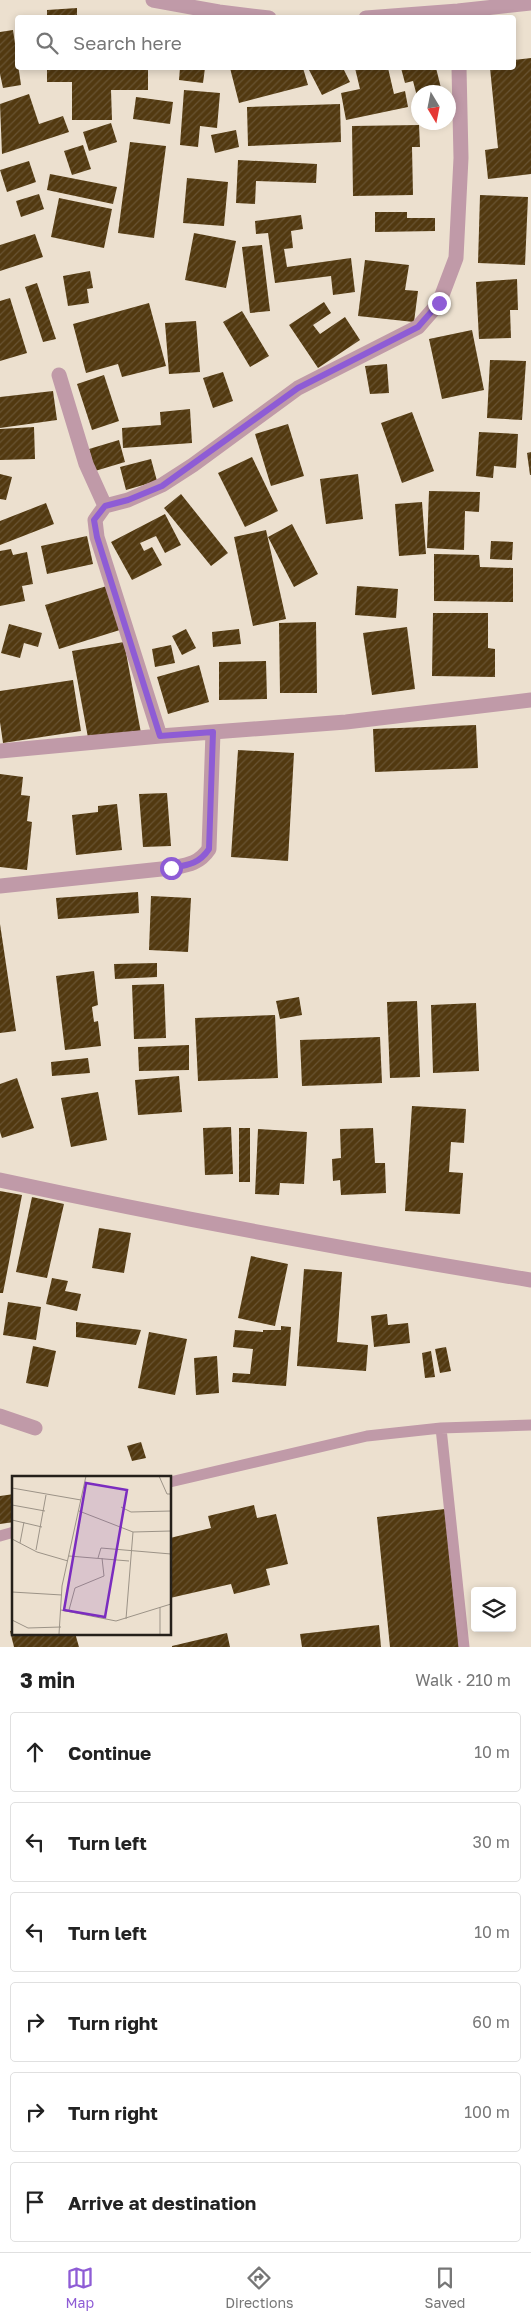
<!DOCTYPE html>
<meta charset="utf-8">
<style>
body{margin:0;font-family:"Golos Text",sans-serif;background:#f6f6f6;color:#222}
.controls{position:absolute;right:15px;bottom:15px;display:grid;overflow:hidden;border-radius:5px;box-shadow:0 2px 8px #0003}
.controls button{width:45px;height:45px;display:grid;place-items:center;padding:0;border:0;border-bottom:1px solid #e0e0e0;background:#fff;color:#222;font:25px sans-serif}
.compass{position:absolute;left:411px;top:85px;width:45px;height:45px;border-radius:50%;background:#fff;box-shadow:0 2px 8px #0003;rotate:170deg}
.stop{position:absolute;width:15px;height:15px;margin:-11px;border:4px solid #8e5cd5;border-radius:50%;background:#fff}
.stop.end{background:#8e5cd5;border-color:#fff;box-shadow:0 1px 5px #0008}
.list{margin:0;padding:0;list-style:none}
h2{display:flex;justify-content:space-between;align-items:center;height:65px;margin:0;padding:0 20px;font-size:21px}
h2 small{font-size:16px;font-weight:400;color:#767676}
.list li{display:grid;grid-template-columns:32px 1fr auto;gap:15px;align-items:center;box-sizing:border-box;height:80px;margin:0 10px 10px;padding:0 10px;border:1px solid #e0e0e0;border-radius:5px}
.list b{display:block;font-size:19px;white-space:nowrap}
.list em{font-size:16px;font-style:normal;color:#767676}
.icon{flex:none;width:28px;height:28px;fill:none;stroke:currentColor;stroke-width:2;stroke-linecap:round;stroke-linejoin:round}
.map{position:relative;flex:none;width:531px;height:1647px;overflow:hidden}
.search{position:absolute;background:#fff;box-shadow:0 2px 8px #0003;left:15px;right:15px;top:15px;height:55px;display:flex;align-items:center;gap:12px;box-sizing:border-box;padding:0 18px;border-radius:5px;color:#767676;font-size:19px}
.sheet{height:605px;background:#fff}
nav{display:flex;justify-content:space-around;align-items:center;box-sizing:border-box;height:70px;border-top:1px solid #e0e0e0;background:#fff;font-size:14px;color:#767676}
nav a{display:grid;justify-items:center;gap:2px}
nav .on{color:#8e5cd5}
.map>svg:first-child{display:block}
.building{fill:url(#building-hatch)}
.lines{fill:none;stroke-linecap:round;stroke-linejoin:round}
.lane{stroke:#c09aa8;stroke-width:11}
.street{stroke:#c09aa8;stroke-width:15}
.route{stroke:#8e5cd5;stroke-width:6}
.inset-road{fill:none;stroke:#9c9387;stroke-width:1}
.view{fill:#7b2cbf;fill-opacity:0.15;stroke:#7b2cbf;stroke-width:2.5}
.inset-edge{fill:none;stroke:#25201a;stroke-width:2.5}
</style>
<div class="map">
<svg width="531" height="1647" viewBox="0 0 531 1647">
<defs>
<pattern id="building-hatch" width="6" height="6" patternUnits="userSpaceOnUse" patternTransform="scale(1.25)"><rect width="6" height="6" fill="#523910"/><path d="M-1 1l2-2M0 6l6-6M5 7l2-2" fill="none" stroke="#685332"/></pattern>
</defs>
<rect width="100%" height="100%" fill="#ece0cf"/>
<path class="building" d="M77,8V18H47V10Z
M13,30L21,85L3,88L0,74V32Z
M531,58V174L488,179L485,150L498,148L490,68H514V60Z
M47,68H148V90H111L112,120H72V82H47Z
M180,68H205L203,83L179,80Z
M230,68H303L308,85L239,103Z
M308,68H343L350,82L322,95Z
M355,68H388L394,94L405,91L408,107L346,120L341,93L360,89Z
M401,68H436L442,92H418V100L413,81L405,83Z
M184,90L220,93L217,128L200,126L198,147L180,145Z
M29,94L39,124L63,116L69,132L2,154L0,104Z
M136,97L173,102L170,124L133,119Z
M340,104L341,142L248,146L247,107Z
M111,123L117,142L89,151L83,132Z
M419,125L420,147H412L413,195L353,196L352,126Z
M236,130L239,147L215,153L211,135Z
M130,142L166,146L154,238L118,233Z
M83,145L91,169L72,175L64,151Z
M238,160L317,164L316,183L256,181L255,204L236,203Z
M29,161L36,182L7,192L0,170Z
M50,174L117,187L113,204L47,190Z
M187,178L228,182L224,226L183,223Z
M39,194L44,209L21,217L16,201Z
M480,195L528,197L525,265L478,263Z
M59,198L112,209L104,248L51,237Z
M375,212H407V218H435V231L375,232Z
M301,215L303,229L291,231L293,248L284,249L287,267L351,258L355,292L333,295L331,276L275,283L268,233L256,234L255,221Z
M194,233L236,241L226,288L185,280Z
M35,234L43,257L0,271V245Z
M262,245L270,311L250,313L242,247Z
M365,260L409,265L405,290L418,291L414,322L358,316Z
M90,271L93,288L87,289L89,303L68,306L63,276Z
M517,279L518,310H510L511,338L479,339L476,282Z
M37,283L56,339L43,342L25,287Z
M10,298L27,353L0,361V301Z
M324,302L331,313L313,325L320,334L345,317L360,340L318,368L289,325Z
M149,303L166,366L122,377L118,364L86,373L73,324Z
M242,311L269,356L250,367L223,322Z
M196,321L200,372L169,374L165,323Z
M472,330L484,390L442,399L429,339Z
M490,360L526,361L522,420L487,418Z
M387,364L389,393L370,394L365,366Z
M223,372L233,401L213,408L203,378Z
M104,375L119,421L92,430L77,384Z
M53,391L57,420L0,428V397Z
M190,409L192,443L123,448L122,428L161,425L160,412Z
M412,412L434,471L402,483L381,423Z
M288,424L304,476L271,486L255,434Z
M34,427L35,459L0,460V429Z
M479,432L518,434L516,468L494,466L493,478L476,476Z
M119,440L125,462L95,471L89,449Z
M531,452V475H530L527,453Z
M252,457L278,511L245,527L218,473Z
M151,459L157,481L126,490L120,467Z
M0,474L12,477L6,500L0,499Z
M358,474L363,519L326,524L320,479Z
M429,491L480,492L479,512L465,511L464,550L427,548Z
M181,494L228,553L211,566L164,508Z
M422,502L426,554L399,556L395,504Z
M46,503L54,524L0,545V521Z
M165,514L181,545L165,553L156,536L140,543L144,551L152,547L162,565L132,580L111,542Z
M292,524L318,574L294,587L268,537Z
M266,530L286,619L253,626L234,537Z
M87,536L93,564L47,574L41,546Z
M491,541L513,542L512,560L490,559Z
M11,549L13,555L27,552L33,584L22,586L25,601L0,606V551Z
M434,554L479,555L480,567L513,568V602L434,601Z
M110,585L123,629L59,649L45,605Z
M357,586L398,589L396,618L355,615Z
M433,613H488V648L495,649V677L432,676Z
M316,622L317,693H280L279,623Z
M9,624L42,633L38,647L24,643L20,658L1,653Z
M407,627L415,689L372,695L363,633Z
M186,629L196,648L182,655L172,636Z
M239,629L241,644L213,647L212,632Z
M124,642L141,733L89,743L72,651Z
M171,645L175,663L155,667L152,649Z
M266,661L267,699L219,700V662Z
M199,665L209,702L168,714L157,677Z
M73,680L81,731L3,743L0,722V691Z
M476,725L478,768L375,772L373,729Z
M238,750L294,753L288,861L231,857Z
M0,774L23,777L21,795L30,796L27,821L32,822L27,870L0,867Z
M167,793L171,846L143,847L139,794Z
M117,804L122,850L76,855L72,815L98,812V806Z
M138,892L139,913L58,919L56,898Z
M151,896L191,898L188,952L149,950Z
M0,924L16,1031L0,1033Z
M157,963V977L115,979L114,964Z
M94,971L98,1005L92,1007L94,1022L98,1021L101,1046L65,1050L56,976Z
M164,984L166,1038L134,1039L132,985Z
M299,997L302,1015L280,1019L276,1001Z
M417,1001L420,1077L390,1078L387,1002Z
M476,1003L479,1071L433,1073L431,1005Z
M275,1015L278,1078L198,1081L195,1018Z
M380,1037L382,1083L302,1086L300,1040Z
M189,1045V1070L139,1071L138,1047Z
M88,1058L90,1073L52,1076L51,1062Z
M179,1076L182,1112L138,1115L135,1080Z
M17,1078L34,1128L2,1138L0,1132V1084Z
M98,1092L107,1140L71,1147L61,1098Z
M412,1106L466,1109L464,1143L451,1142L449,1172L463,1173L460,1214L405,1211Z
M231,1127L233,1174L205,1175L203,1128Z
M239,1128H250V1182H239Z
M373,1128L375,1163H385L386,1193L341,1195L340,1180L333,1181L332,1159L341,1158L340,1129Z
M258,1129L307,1132L304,1184L280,1183L279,1195L255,1194Z
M0,1191L22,1195L3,1293H0Z
M32,1197L64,1204L47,1278L16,1272Z
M99,1228L131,1233L124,1273L92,1268Z
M251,1256L288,1264L275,1326L238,1318Z
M304,1269L342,1272L337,1342L368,1345L366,1371L297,1366Z
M52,1278L68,1281L65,1291L81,1294L77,1311L46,1304Z
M8,1302L41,1307L36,1340L3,1335Z
M387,1314L388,1325L408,1323L410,1343L374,1347L371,1316Z
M76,1322L141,1330L136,1345L76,1337Z
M281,1326L291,1327L286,1386L232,1382L233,1373L250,1374L253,1349L233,1347L235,1330L263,1332V1330H281Z
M149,1332L187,1339L175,1395L138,1388Z
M33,1346L56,1351L48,1387L26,1383Z
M446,1347L451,1371L440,1373L435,1349Z
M431,1351L435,1377L425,1378L422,1353Z
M217,1356L219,1393L196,1395L194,1358Z
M141,1442L146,1458L132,1461L127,1446Z
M14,1494V1522L0,1524V1496Z
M254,1505L257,1518L276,1514L288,1564L266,1569L270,1585L234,1594L231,1584L170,1598V1538L211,1528L208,1516Z
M445,1509L459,1647H390L377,1517Z
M379,1625L381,1647H302L300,1634Z
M14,1630V1633H75L79,1647H14L10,1631Z
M227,1633L230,1647H172V1646Z"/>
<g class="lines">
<path class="lane" d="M441,1428L464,1647
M170,1482L367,1436L441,1428L531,1425
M0,1536L14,1532"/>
<path class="street" d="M153,0L219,12L269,18
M366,18L458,11L531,3
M59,375L86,464L105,506
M160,736L97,537L95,520L105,506L128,500L162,485L193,465L298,388L418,327L439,303L456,258L461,158L459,68
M0,751L160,736L346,722L531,700
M0,886L171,868C187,865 199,864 209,849L213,732
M0,1180C176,1218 353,1251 531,1280
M0,1416L35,1428"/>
</g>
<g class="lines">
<path class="route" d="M171,868C188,865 199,864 209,849L213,732L160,736L97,537L94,520L105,506L128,500L162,486L298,388L418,327L439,303"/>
</g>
<g transform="translate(12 1476)">
<rect width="159" height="159" fill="#ece0cf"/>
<path class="inset-road" d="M147,0L155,18H159M0,12L69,24M0,29L33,35M109,31L119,36L159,35M67,35L121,56L114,143M0,44L30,51M121,56L159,55M0,63L25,76L56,85M8,67L12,46M24,74L34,19M57,80L117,85M86,82L89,72L159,78M0,116L50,119M49,134L104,145L159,128M57,134L63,112L92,100L90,82M0,144L16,152L49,151M47,158L50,110L74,0M148,158V131"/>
<path class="view" d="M74,7L115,14L93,141L52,134Z"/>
<rect width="159" height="159" class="inset-edge"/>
</g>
</svg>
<div class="controls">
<button><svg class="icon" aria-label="layers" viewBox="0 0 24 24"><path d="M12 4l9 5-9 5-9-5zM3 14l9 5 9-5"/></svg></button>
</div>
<svg class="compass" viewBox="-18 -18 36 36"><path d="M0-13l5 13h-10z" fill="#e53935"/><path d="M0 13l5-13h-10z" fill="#767676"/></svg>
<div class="stop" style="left:171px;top:868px"></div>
<div class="stop end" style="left:439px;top:303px"></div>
<div class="search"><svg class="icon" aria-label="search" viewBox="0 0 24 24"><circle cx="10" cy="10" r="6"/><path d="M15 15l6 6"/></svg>Search here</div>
</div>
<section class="sheet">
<h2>3 min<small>Walk · 210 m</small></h2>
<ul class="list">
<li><svg class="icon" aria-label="ahead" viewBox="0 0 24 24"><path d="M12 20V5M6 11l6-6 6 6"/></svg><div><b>Continue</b></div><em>10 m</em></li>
<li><svg class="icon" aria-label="left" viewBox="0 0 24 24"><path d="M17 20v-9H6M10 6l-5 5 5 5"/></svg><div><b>Turn left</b></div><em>30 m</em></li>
<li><svg class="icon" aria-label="left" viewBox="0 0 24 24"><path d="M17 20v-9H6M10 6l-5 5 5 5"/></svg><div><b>Turn left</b></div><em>10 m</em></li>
<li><svg class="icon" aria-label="right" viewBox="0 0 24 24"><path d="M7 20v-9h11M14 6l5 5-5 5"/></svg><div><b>Turn right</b></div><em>60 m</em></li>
<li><svg class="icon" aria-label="right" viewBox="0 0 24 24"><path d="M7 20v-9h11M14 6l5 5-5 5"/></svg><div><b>Turn right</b></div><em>100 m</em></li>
<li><svg class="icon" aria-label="arrive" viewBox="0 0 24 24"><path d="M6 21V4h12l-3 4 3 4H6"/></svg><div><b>Arrive at destination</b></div></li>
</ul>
</section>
<nav>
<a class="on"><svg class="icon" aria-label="map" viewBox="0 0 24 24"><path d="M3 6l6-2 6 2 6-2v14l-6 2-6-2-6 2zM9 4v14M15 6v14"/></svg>Map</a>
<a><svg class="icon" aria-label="directions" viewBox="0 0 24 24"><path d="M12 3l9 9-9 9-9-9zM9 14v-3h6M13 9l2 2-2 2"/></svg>Directions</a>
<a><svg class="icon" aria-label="saved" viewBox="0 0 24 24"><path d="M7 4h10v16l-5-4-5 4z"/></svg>Saved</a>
</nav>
